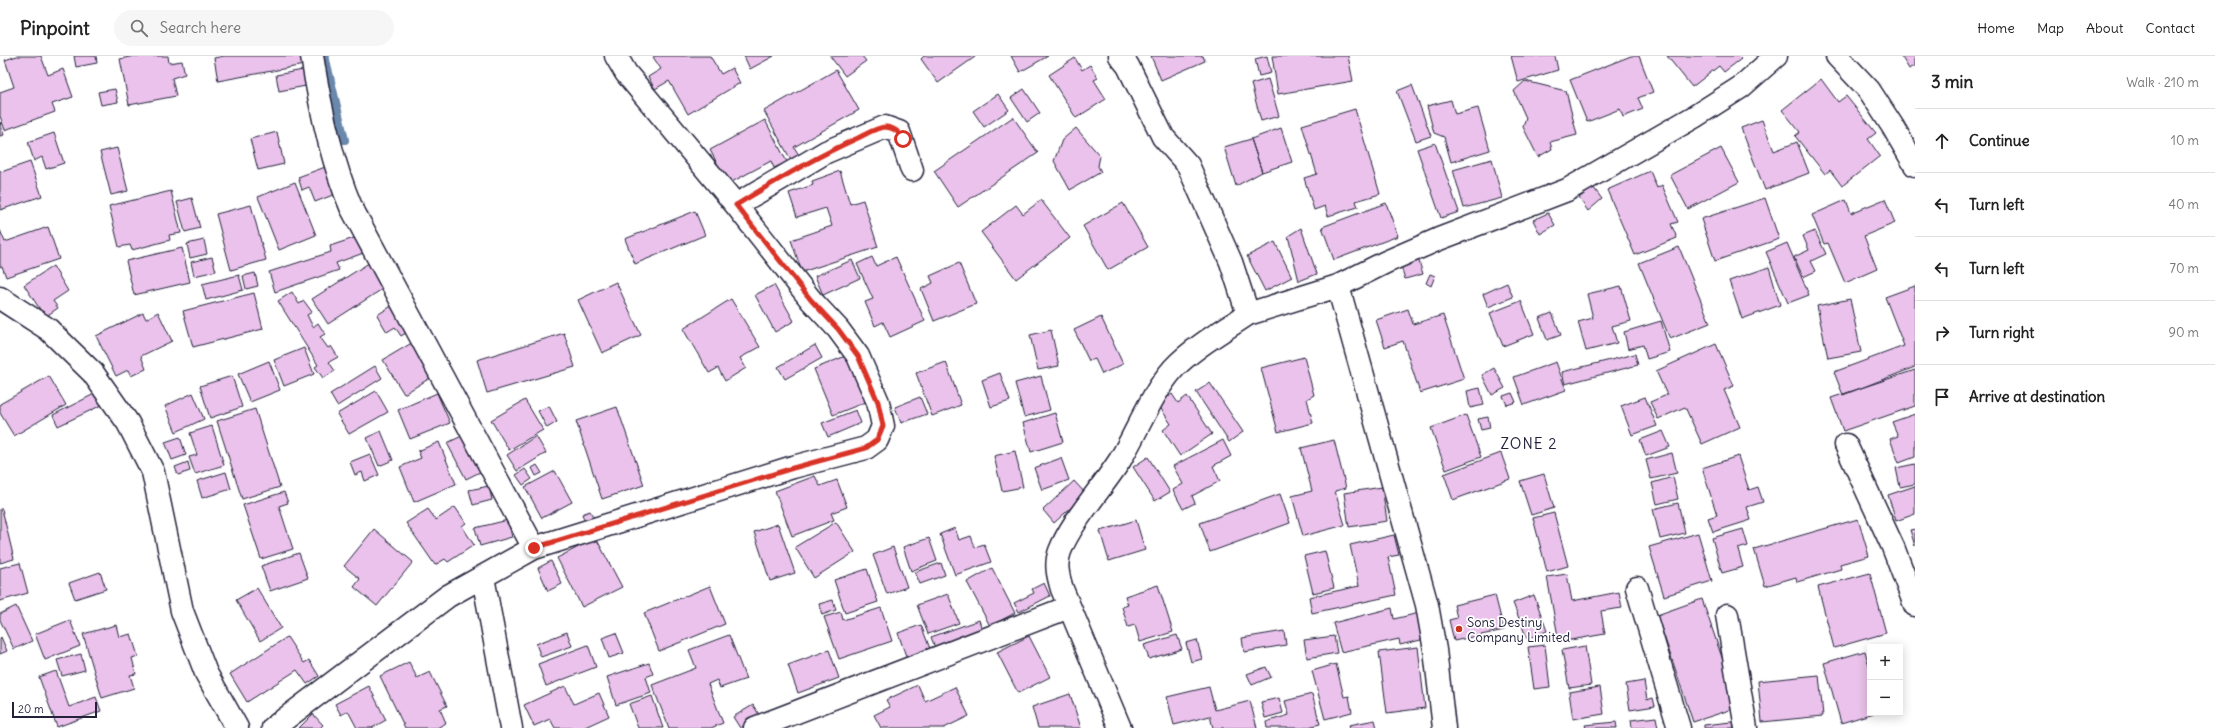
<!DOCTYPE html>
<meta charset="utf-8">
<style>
body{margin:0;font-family:Delius,sans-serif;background:#f6f6f6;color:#222}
.controls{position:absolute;right:12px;bottom:12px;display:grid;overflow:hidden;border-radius:0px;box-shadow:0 2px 10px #0003}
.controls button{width:36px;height:36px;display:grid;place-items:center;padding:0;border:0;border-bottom:1px solid #e0e0e0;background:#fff;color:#222;font:20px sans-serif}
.scale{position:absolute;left:12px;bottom:10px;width:85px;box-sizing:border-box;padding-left:4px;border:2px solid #22223b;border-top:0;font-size:11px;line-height:14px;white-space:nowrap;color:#22223b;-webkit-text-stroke:3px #fff;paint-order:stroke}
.stop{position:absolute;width:12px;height:12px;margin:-9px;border:3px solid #d93025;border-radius:50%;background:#fff}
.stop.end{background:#d93025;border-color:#fff;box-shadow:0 1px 4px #0008}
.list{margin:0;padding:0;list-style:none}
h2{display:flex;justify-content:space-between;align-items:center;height:52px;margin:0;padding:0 16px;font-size:17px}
h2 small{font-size:13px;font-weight:400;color:#767676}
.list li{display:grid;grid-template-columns:26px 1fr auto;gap:12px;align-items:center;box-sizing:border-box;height:64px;padding:0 16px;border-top:1px solid #e0e0e0}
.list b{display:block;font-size:15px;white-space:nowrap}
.list em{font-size:13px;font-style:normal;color:#767676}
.icon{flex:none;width:22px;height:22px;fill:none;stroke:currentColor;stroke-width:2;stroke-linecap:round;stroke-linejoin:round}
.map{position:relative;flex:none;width:1915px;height:672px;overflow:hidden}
header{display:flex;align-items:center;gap:24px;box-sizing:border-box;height:56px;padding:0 20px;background:#fff;border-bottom:1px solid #e0e0e0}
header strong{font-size:19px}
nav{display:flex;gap:22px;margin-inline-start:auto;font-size:14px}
.search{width:280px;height:36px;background:#f6f6f6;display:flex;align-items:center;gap:10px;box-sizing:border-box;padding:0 14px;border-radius:22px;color:#767676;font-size:15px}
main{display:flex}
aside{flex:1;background:#fff}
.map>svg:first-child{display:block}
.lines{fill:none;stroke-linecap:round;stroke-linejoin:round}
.stream{stroke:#6b87ac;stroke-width:8}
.building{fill:#eac2eb;stroke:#22223b}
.minor-casing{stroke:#22223b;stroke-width:25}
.minor{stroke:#fff;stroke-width:22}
.route{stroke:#d93025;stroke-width:5}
.poi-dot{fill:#c8321e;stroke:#fff;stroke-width:1.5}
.labels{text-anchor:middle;stroke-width:3.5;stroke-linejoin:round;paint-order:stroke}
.poi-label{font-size:13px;fill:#22223b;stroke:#fff;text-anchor:start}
.quarter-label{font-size:15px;letter-spacing:1px;fill:#22223b;stroke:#fff}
</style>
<header>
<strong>Pinpoint</strong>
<div class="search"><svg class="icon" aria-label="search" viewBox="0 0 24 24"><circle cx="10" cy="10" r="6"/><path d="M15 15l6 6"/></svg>Search here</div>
<nav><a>Home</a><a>Map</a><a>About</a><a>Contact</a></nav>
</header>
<main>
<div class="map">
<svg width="1915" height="672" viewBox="0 0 1915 672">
<rect width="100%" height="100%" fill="#fff"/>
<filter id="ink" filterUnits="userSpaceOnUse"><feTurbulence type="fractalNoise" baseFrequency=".025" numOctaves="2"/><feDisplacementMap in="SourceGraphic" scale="8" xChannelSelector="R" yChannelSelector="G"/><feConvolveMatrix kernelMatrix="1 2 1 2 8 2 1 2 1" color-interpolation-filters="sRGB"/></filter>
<g filter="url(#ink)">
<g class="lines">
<path class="stream" d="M325,0L345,84"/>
</g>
<path class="building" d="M17,0H41L48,19L63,13L73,41L52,48L55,56L5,74L0,60V36L14,31L5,4Z
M74,0H96L97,7L76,11Z
M134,0H168L169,7L182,5L185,18L172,22L176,40L129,49L120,3Z
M224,0H302L304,9L218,25L214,2Z
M655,0H710L721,18L732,12L740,27L688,58L669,25L655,33L648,21L661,13L653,1Z
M744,0H774L750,13Z
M830,0H862L866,5L845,20Z
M924,0H974L975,1L938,27L921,3Z
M1011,0H1048L1020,16Z
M1151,0H1203L1205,5L1161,24Z
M1267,0L1271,17L1259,20L1255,3Z
M1272,0H1348L1353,25L1278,38Z
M1511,0H1555L1558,14L1518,26Z
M1631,0H1639L1653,36L1638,42L1643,53L1623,61L1620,53L1587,66L1570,24Z
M1667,0H1738L1741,3L1724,16L1719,10L1692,31Z
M1901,0H1915V10L1909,13Z
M1075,2L1082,14L1090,9L1098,22L1094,24L1106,43L1076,62L1049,19Z
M303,14L306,30L279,35L276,19Z
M836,14L859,54L794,91L799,99L791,104L764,55Z
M1268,23L1279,60L1261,65L1251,28Z
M1821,23L1838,46L1846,40L1876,77L1868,83L1880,100L1842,130L1830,114L1825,118L1795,80L1800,76L1782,54Z
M1525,25L1566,35L1577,79L1550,86L1552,93L1538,101L1523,71L1526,62L1514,35Z
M1412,29L1431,80L1416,85L1397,35Z
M115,33L118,46L101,49L98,36Z
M1024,33L1040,57L1027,66L1011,42Z
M998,38L1009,54L984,71L973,55Z
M1451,44L1455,58L1478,52L1490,94L1451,106L1444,81L1434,77L1427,50Z
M1355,53L1380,138L1356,145L1358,151L1328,160L1325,150L1314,154L1304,122L1317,118L1302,69Z
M1013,61L1038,97L958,151L934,115Z
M765,64L787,106L774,112L771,105L728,128L710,94Z
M1762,64L1774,95L1797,86L1809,117L1765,134L1741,72Z
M0,66L4,79L0,80Z
M1076,72L1100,100L1098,110L1101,116L1070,134L1054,105L1062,84Z
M1281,72L1292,106L1262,116L1251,83Z
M277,76L284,108L258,114L250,83Z
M54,77L64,107L46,113L42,101L34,105L28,86Z
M1251,83L1262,116L1236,130L1224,91Z
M1435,87L1459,156L1441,162L1417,93Z
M117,92L128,135L111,139L100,96Z
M1721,92L1739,126L1688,153L1670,119Z
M1492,103L1502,142L1464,152L1453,114Z
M30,106L42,140L0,154V114L1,116Z
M328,110L338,137L315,146L309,131L302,134L298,121Z
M840,115L850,148L863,144L878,191L802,216L791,184L832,170L826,152L797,161L789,137L813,129L812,125Z
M1650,115L1657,132L1662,129L1678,166L1671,168L1677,182L1635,199L1607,134Z
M295,126L316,179L279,194L258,141Z
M1593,131L1602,143L1588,155L1579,142Z
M171,135L181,177L169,179L170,184L132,194L130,189L119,191L109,150Z
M192,142L200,172L185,176L177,146Z
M1765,142L1779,183L1715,205L1701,163Z
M1885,143L1895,167L1864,180L1877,213L1845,227L1828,187L1824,188L1812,159L1846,144L1851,157Z
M1041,144L1070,182L1016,223L981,176L1016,149L1023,158Z
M1123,147L1148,191L1108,214L1083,170Z
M1386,147L1398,180L1334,204L1322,171Z
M251,149L266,204L231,214L216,158Z
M695,155L705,179L635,208L625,183Z
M1548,157L1555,169L1540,178L1533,164Z
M48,171L59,203L6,221L2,210L0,211V174L5,186Z
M1301,172L1317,218L1299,225L1288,180Z
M1815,175L1826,198L1811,205L1816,215L1803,221L1794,201L1809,194L1803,180Z
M363,179L369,195L336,207L339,214L275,236L269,216L331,196L330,190Z
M204,184L207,198L190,202L187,188Z
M1275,186L1292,221L1265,235L1247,200Z
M1787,187L1809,239L1788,247L1766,196Z
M1679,191L1710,267L1670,283L1639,207Z
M182,192L190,226L134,239L126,205Z
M212,201L216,215L194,220L191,206Z
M872,201L876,210L896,201L925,265L890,281L883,266L875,270L865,246L873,243L857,208Z
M1418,202L1423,218L1405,223L1400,207Z
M852,204L860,222L823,239L815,220Z
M372,205L387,230L328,268L312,243Z
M959,207L976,248L934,265L921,233L933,227L930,220Z
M53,210L68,235L53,245L58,252L45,261L24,229Z
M1769,211L1780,249L1742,263L1729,225Z
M255,217L258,230L246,233L243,220Z
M1430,218L1435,220L1431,230L1426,227Z
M239,219L243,234L206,244L202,228Z
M616,226L641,279L602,297L578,244Z
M1507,227L1513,241L1488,251L1483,238Z
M774,229L794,265L775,276L755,239Z
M1621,230L1631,265L1612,270L1617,287L1586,295L1578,266L1593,262L1587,238Z
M1915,230V311L1843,339L1834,316L1904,290L1885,241Z
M292,236L299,248L304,245L312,256L307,259L313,271L318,267L325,278L320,281L328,292L331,290L338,301L329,306L335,315L323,322L315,311L318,309L278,245Z
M254,237L263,273L193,291L183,255Z
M731,243L760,291L740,302L746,312L725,325L718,312L709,317L683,273Z
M1850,243L1861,296L1828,302L1817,250Z
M1521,245L1534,278L1503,290L1490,257Z
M398,246L414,272L401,280L395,271L387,276L377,259Z
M1408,253L1413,268L1443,259L1464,323L1420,337L1403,285L1385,291L1376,264Z
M158,256L172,285L141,300L146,313L131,320L128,314L116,320L96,280L143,257L146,263Z
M1552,257L1561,279L1547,284L1539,262Z
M1101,261L1123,308L1102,318L1095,303L1089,305L1074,274Z
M1661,265L1670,296L1647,303L1643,289L1628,293L1624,276Z
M1051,274L1059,310L1038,314L1030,279Z
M564,277L575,311L487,337L477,304Z
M415,285L435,319L404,338L383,304Z
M1716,288L1734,330L1724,334L1740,371L1702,388L1685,351L1658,363L1650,346L1667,339L1656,315Z
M815,289L822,302L785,323L778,311Z
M304,292L314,318L284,330L274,304Z
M1635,298L1638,309L1565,328L1562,316Z
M848,299L866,346L833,359L814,313Z
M1304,301L1314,339L1307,343L1313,367L1278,376L1261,312Z
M269,305L280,334L250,346L238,318Z
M946,306L961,349L932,360L916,317Z
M1556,306L1566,334L1524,349L1514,321Z
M375,310L382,322L337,350L330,338Z
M1494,312L1505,332L1492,339L1482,319Z
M1915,314V350L1843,375L1831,342Z
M1000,317L1010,345L991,351L982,324Z
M49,320L66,349L14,380L0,357V348Z
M232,320L242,351L210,362L200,330Z
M1041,320L1050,354L1024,361L1015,327Z
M1210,327L1243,376L1229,386L1196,336Z
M1480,332L1484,349L1470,352L1467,335Z
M376,335L388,356L349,378L337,358Z
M98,336L104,348L58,370L53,359Z
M193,337L204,363L176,376L165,350Z
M437,337L450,367L410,383L398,354Z
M1512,337L1516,346L1507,349L1503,340Z
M1172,338L1178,347L1187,340L1212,378L1180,400L1163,374L1171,368L1158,348Z
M920,341L927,358L901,367L895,351Z
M1645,341L1657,370L1632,379L1621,350Z
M525,344L543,374L509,394L491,364Z
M549,350L557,366L547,372L538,355Z
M617,351L644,429L602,443L576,365Z
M255,353L280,431L242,443L217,365Z
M856,354L861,367L828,381L822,367Z
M1055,357L1063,386L1031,396L1023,367Z
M1915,358V401L1899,407L1890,383L1898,380L1892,366Z
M1466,359L1481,401L1446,414L1431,372Z
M1488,361L1490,372L1481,374L1478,363Z
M212,370L224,409L195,418L189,401L197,399L190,377Z
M381,375L393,404L379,410L367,382Z
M1663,375L1670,391L1646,400L1640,384Z
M464,379L482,415L466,423L447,387Z
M536,380L546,397L517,415L507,399Z
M180,381L186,399L172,404L165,386Z
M1223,384L1231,400L1213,410L1220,425L1192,440L1195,447L1183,453L1173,434L1183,428L1173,410Z
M1334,384L1346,432L1335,435L1345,469L1303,480L1292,440L1312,435L1301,392Z
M439,386L456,428L414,446L400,411L421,402L418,395Z
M1015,395L1023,431L1002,435L994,400Z
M1501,397L1510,423L1453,444L1444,418Z
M1672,397L1677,417L1651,423L1646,404Z
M370,398L379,419L365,425L362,416L355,419L350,406Z
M1738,400L1749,434L1758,431L1763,446L1747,451L1751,464L1713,476L1708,462L1717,459L1702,412Z
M1148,401L1170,436L1155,445L1133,411Z
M1061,402L1069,424L1042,434L1034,412Z
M188,406L190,415L178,419L175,411Z
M1915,408V428L1900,431L1896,412Z
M537,409L542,417L536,420L532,412Z
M525,413L532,423L523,429L516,419Z
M555,415L572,446L542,462L525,431Z
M226,416L231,433L202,442L197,425Z
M1544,418L1554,452L1531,459L1520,425Z
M815,420L820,430L837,424L847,451L831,457L834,464L792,480L775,435Z
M1673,421L1678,443L1657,448L1652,427Z
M1074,425L1086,438L1054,467L1043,454Z
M489,430L492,444L473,449L469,434Z
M1915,430V458L1896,465L1888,439Z
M1382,431L1387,465L1349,471L1344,437Z
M284,436L288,447L279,450L293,493L261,503L243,449Z
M1280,438L1290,467L1210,496L1200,467Z
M1678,447L1685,477L1660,483L1653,453Z
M455,451L466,467L462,470L474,489L448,506L445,503L435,509L406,467L428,453L436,464Z
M0,453H2L14,503L0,507Z
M590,455L594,462L585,466L582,458Z
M1554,457L1568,510L1547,516L1533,462Z
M1858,463L1869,500L1840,508L1841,513L1797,526L1796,521L1765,530L1754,493Z
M508,464L512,481L480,490L475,472Z
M1136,464L1145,494L1109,505L1100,475Z
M836,466L855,496L814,522L795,491Z
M778,468L795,517L770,525L754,476Z
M955,472L959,484L971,480L975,491L984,488L991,506L955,519L940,478Z
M374,473L413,506L377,550L354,531L360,523L344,510Z
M1743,473L1748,490L1738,493L1743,511L1722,517L1712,482Z
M1915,473V490L1910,474Z
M1698,477L1712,525L1664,540L1649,491Z
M1394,479L1399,499L1388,501L1396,539L1312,557L1309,541L1359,530L1350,489Z
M596,482L622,531L582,551L557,502Z
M929,482L937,505L911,515L903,491Z
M893,491L907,531L887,538L873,499Z
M1325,495L1334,532L1313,537L1304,500Z
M299,497L308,522L270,535L261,510Z
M551,505L562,528L548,535L538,512Z
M20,507L28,537L0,545V512Z
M941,507L945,519L920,528L915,516Z
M992,512L1015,557L990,570L967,526Z
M867,513L878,546L845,557L834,524Z
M100,516L106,533L75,543L69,527Z
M1870,517L1886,577L1834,592L1818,531Z
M1567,518L1572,545L1619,536L1622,552L1601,555L1605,578L1559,586L1547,521Z
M1044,527L1050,540L1019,556L1014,547L1034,537L1032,533Z
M1158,529L1173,576L1140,586L1135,569L1128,571L1122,551L1128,549L1125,540Z
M710,530L725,568L659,595L644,557Z
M257,532L281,572L260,585L236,544Z
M948,538L959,567L928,578L917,549Z
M1495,539L1504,574L1454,585L1449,564L1457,562L1454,549Z
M1534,539L1547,575L1527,583L1513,547Z
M1702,543L1739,651L1693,666L1657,559Z
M833,544L836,554L822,559L819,548Z
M16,550L32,585L14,593L0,564V558Z
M881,552L892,585L839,603L824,561L841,556L843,564Z
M1392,552L1394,563L1419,557L1425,583L1400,589L1399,583L1341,596L1333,567Z
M70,564L80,590L45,604L35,578Z
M979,564L984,580L937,597L931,581Z
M116,569L119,581L131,578L138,600L132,602L136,618L130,619L134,632L102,642L83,578Z
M921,569L932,598L908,606L898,577Z
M1284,575L1286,589L1244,596L1242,582Z
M567,576L572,590L541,601L536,588Z
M616,577L624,597L609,602L602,582Z
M729,579L746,623L720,632L717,624L708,628L723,667L711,672H669L652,629L696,612L689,594Z
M1177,579L1182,593L1149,603L1144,589Z
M1029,580L1050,621L1018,637L997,596Z
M1334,580L1337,597L1307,602L1304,584Z
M1,581L7,595L0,598V582Z
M287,581L304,607L309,604L319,620L307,628L297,614L247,646L230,618Z
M1197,584L1202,603L1191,606L1186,587Z
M588,589L596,611L546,630L538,608Z
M1545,589L1550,631L1534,633L1528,591Z
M1585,590L1591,629L1569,632L1562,594Z
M1418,591L1425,652L1387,657L1379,596Z
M829,594L839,622L798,637L788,609Z
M1865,595L1870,613V657H1874L1841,667L1824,607Z
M81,598L85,614L62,620L57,604Z
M409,606L417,622L430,616L447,650L440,653L446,667L437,672H405L380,620Z
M649,607L653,618L646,621L651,637L616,649L607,621Z
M1336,608L1344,641L1349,640L1352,656L1325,663L1312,615Z
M1266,611L1271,621L1252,629L1247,618Z
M56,615L69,651L96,641L101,655L57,671L39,621Z
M1819,619L1823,660L1762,666L1758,625Z
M1644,625L1647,644L1653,642L1655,650L1630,654L1626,628Z
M918,629L925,645L955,631L969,660L944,672H881L874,659L890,651L886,644Z
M369,630L386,664L372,672H357L348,655L341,659L335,648Z
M565,630L574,648L599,637L609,660L583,672H555L550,663L534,670L524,649Z
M1209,631L1215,654L1250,645L1257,672H1213L1210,660L1174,669L1167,641Z
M1600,631L1604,658L1573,663L1569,636Z
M1070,638L1081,672H1038L1032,651Z
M1312,638L1320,668L1304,672H1267L1266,666L1289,659L1285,645Z
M652,640L663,672H638L629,648Z
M1279,642L1283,657L1265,662L1261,646Z
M753,649L760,660L740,672L733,661Z
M313,658L323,669L320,672H299Z
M1656,661L1658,672H1632L1631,664Z
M1375,664L1377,672H1350L1349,669Z
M1740,665L1741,672H1704V669Z
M1616,666L1617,672H1586L1585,669Z"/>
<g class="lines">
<g class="minor-casing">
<path id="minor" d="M312,0C320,51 331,104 351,151L534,492
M1120,0L1128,10L1163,81L1188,109L1231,206L1248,258L1338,230
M1837,0L1869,34L1893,71L1915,109
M736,149L826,96L885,71L899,76L912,114
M0,242L48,273L93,317L128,367L153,416L182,555L206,617L237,672
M1846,389L1893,491L1915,549
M483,521L511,672
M1637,532L1679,672
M1727,559L1746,672
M273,672L448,540L534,492L793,411L866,392L877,384L883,370L878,346L858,300L838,273L811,244L736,149L626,17L616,0
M755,672L1069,551
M1120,672L1062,533C1058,520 1055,508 1060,495C1071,466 1103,431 1120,404C1138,374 1151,338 1174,312C1194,291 1223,275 1248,258
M1444,672L1435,594L1427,549L1338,230L1386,206L1439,183L1567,134L1694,61L1741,31L1776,0"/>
</g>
<use href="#minor" class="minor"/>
</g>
</g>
<g class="lines" filter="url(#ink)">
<path class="route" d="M534,492L793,412L866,392L877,384L883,370L878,346L858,300L838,273L811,244L736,149C776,125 815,101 858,82C866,78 877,71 886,71C895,72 899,76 903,83"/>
</g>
<circle class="poi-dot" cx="1459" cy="573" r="4"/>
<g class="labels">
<g class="poi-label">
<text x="1467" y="571">Sons Destiny<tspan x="1467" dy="15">Company Limited</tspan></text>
</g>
<g class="quarter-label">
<text x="1529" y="393">ZONE 2</text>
</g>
</g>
</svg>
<div class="controls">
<button>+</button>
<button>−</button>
</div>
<div class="scale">20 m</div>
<div class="stop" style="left:903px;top:83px"></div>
<div class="stop end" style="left:534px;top:492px"></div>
</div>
<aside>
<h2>3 min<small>Walk · 210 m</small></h2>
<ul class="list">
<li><svg class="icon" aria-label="ahead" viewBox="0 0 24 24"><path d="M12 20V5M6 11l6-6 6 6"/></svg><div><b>Continue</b></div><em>10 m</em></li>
<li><svg class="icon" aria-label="left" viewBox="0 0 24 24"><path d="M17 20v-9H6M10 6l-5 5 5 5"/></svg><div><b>Turn left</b></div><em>40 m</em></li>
<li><svg class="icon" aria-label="left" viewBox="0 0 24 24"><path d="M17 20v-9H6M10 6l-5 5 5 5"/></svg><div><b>Turn left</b></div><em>70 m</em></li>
<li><svg class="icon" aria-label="right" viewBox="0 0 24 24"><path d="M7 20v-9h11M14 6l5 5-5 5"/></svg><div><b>Turn right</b></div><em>90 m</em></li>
<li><svg class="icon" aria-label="arrive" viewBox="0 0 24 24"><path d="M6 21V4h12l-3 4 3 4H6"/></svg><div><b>Arrive at destination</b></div></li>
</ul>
</aside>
</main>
